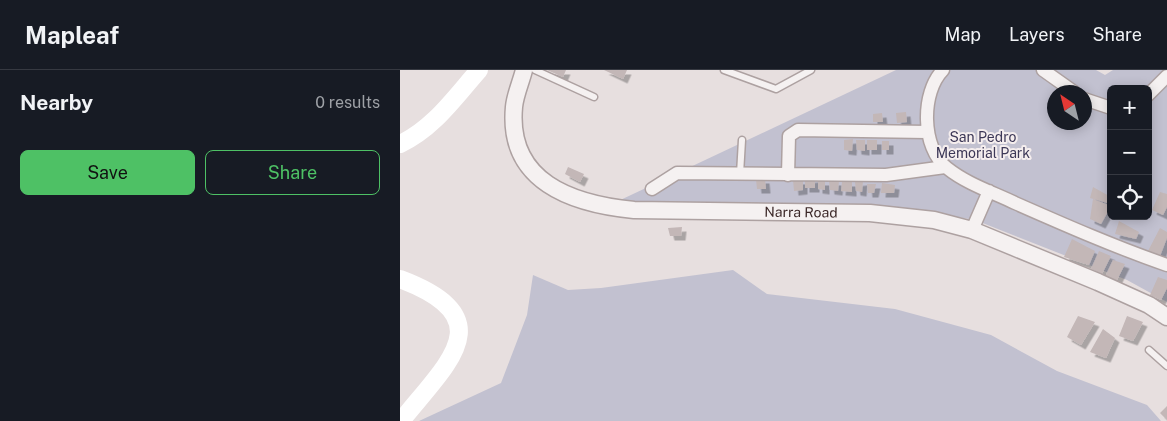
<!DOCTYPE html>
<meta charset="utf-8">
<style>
body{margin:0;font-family:"Public Sans",sans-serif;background:#20242c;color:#f1f3f6}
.controls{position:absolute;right:15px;top:15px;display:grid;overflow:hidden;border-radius:8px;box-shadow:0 2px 12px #0003}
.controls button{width:45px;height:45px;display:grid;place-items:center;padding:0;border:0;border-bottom:1px solid #363941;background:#171b24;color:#f1f3f6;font:25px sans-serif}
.compass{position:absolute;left:647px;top:15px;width:45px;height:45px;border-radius:50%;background:#171b24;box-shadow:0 2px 12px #0003;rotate:325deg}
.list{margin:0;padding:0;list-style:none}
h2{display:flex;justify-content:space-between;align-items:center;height:65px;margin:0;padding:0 20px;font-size:21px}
h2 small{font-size:16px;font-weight:400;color:#9ea1a6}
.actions{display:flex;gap:10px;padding:15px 20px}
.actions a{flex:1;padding:11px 0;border:1px solid #4ec165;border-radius:8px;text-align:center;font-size:18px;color:#4ec165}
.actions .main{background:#4ec165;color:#111}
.icon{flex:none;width:28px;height:28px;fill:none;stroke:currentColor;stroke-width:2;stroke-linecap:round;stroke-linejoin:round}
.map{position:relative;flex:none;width:767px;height:351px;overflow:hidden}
header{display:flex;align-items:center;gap:30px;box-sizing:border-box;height:70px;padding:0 25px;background:#171b24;border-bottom:1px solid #363941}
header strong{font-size:24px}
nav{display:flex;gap:28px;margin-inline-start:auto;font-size:18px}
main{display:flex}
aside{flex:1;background:#171b24}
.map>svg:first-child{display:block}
.green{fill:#c2c1d0;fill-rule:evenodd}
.building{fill:#c3b7b7;filter:url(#shadow)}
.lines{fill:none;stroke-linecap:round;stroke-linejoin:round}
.service-casing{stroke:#ada1a1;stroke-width:9}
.minor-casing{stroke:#ada1a1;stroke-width:15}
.tertiary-casing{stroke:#ada1a1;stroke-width:19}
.service{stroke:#f5f1f1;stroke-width:6}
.minor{stroke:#f5f1f1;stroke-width:12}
.tertiary{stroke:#f5f1f1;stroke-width:16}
.secondary{stroke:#fff;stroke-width:18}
.labels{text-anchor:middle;stroke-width:4;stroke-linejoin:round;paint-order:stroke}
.park-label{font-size:14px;fill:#3d3857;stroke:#f5eeee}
.street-label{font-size:14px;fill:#3c2929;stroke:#f5eeee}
</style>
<header>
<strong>Mapleaf</strong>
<nav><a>Map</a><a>Layers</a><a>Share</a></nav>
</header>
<main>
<aside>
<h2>Nearby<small>0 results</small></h2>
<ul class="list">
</ul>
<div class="actions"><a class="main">Save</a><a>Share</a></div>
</aside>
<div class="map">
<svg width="767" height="351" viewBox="0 0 767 351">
<defs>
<filter id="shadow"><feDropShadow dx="4.5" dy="4.5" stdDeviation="0" flood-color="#0004"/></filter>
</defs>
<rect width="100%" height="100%" fill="#e7dfdf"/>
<path class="green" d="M496,0H696L705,5L713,0H767V232L727,210L575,150L510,139L214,133ZM711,19H748V146H711ZM654,22H684V52H654Z
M333,200L367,224L495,239L591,265L657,301L747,335L761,351H19L101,313L127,245L133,205L168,220L201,218Z"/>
<path class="building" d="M147,0H166L163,7Z
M204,0H227L223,9Z
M506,42L507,52L497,53L496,43Z
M482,43L483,52H473V44Z
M453,69L452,81L444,80V70Z
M456,70H465V81L457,80Z
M467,70H477V80H467Z
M482,71H489V80H482Z
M168,97L184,104L180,112L165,104Z
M415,108V118H405V109Z
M356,109H365L366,119H357Z
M393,110H403V120L394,121Z
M418,111H425V120L418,119Z
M429,111H439L438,121L430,120Z
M463,111L462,122L456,121L455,112Z
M442,112H452V122L441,121Z
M482,113L495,115L494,123H481Z
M467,114H476L474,123H468Z
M693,117L711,127V134L690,128Z
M760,122L767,124V137L763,145L752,140Z
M693,129L711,136L701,154L690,149Z
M719,151L739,162L736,169L715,164Z
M282,157L281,166H270L268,158Z
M760,158L767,162V168L760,186L748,181Z
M672,169L695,181L689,195L664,187Z
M699,181L711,186L702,204L691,199Z
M713,190L725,194L716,212L705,207Z
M758,207L767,210V218L761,230L750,225Z
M678,246L695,252L681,275L667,267Z
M727,246L743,252L733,271L719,266Z
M703,259L715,268L706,288L690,282Z
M767,336V350L760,343Z"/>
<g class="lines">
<g class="service-casing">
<path id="service" d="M135,0L194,27
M324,0L376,19L411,0
M340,104L342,70
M749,280L767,296"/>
</g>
<g class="minor-casing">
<path id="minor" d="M543,0C521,22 521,78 547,98C567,114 592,122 615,133C665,155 715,177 767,195
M643,0L674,22
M748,25L767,6
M684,29L711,38
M388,105L389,66L398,60L527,62
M252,119L277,103L486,105L545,97
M572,160L589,121"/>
</g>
<g class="tertiary-casing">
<g id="tertiary">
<path id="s1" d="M124,0C121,12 115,25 114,37C107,112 172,134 234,140L470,143L534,150L572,160L698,212L749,235L767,247"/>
</g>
</g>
<use href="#service" class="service"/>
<use href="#minor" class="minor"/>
<use href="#tertiary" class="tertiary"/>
<path class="secondary" d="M0,74C34,58 55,27 79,0
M0,209C104,248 48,292 1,351"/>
</g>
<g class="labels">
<g class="park-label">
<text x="583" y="72">San Pedro<tspan x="583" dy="16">Memorial Park</tspan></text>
</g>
<g class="street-label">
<text dy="5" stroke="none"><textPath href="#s1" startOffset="385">Narra Road</textPath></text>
</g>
</g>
</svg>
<div class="controls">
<button>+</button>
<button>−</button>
<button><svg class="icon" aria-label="locate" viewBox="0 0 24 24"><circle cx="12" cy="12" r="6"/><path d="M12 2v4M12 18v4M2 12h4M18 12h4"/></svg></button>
</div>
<svg class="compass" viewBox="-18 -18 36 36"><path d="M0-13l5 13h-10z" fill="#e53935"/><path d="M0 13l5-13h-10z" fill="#9ea1a6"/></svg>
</div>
</main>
